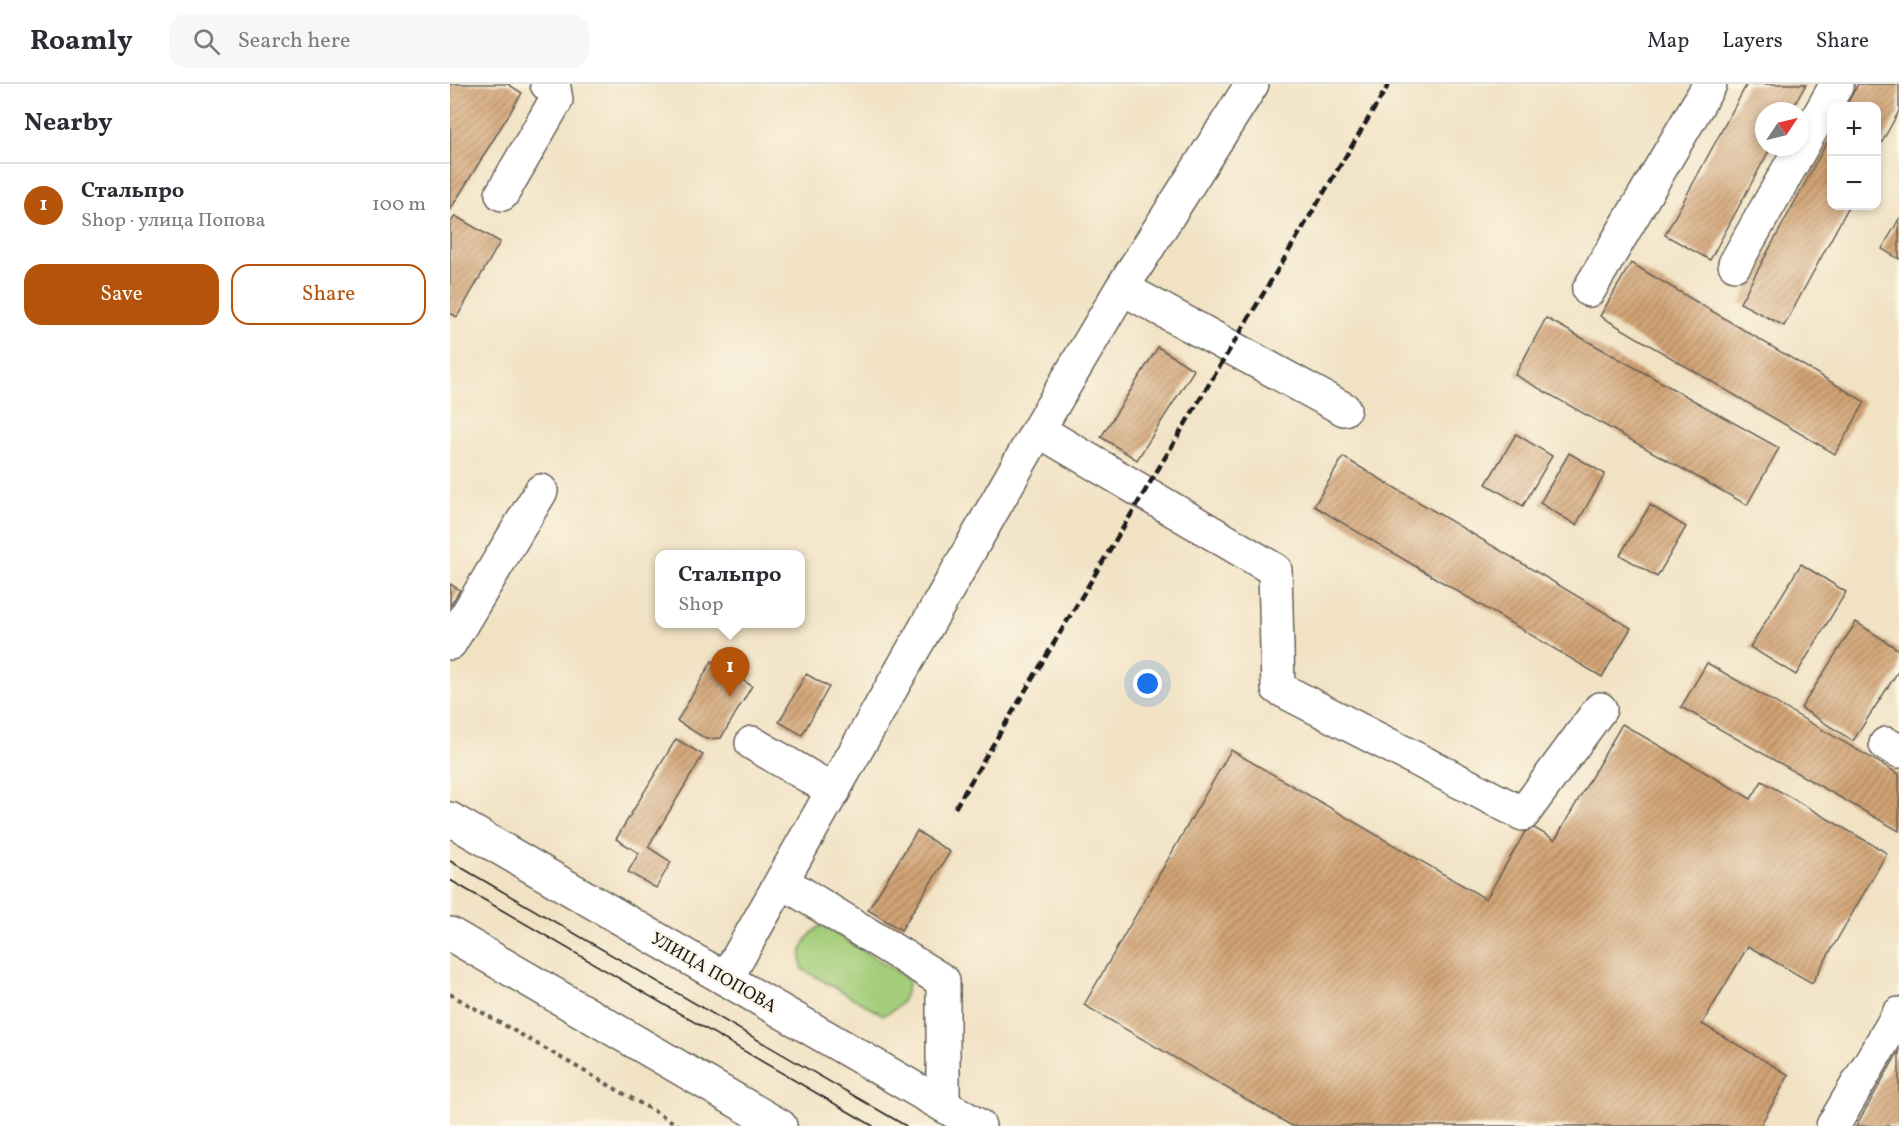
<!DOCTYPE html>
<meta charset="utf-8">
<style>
body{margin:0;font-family:Vollkorn,serif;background:#f7f7f7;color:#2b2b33}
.controls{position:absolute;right:18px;top:18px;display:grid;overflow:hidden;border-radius:12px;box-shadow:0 3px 9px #0003}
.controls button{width:54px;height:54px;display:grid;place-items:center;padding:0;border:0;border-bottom:2px solid #e1e1e2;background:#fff;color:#2b2b33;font:30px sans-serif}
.compass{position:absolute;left:1305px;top:18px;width:54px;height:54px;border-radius:50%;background:#fff;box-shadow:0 3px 9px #0003;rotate:55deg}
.you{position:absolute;left:698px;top:600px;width:21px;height:21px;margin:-15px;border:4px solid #fff;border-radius:50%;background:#1a73e8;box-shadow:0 0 0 9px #1a73e833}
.badge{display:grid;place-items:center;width:39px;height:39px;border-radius:50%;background:#b45309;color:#fff;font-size:20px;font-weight:700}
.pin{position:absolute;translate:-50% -50px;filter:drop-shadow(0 2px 3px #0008)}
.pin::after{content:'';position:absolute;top:32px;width:21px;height:18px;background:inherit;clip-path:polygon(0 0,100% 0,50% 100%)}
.popup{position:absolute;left:205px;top:466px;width:150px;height:78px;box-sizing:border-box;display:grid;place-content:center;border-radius:12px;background:#fff;filter:drop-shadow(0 2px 4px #0005);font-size:20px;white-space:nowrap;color:#7c7c81}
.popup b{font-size:22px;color:#2b2b33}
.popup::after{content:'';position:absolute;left:50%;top:100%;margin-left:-12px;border:12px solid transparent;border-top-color:#fff}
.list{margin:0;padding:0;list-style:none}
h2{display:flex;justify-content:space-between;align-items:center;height:78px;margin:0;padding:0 24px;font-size:26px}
h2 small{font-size:20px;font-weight:400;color:#7c7c81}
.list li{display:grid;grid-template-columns:39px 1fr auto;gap:18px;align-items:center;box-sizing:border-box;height:84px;padding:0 24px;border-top:2px solid #e1e1e2}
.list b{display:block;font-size:22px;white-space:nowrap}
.list p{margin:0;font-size:20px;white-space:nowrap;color:#7c7c81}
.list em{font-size:20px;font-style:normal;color:#7c7c81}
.actions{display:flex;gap:12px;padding:18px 24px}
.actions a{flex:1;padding:14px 0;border:2px solid #b45309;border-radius:18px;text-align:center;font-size:21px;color:#b45309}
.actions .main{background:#b45309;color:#fff}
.icon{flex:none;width:33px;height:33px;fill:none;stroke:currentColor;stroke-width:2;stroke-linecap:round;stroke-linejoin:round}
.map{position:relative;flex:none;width:1449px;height:1042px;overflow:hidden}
header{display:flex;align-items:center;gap:36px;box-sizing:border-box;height:84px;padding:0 30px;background:#fff;border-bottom:2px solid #e1e1e2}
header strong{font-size:28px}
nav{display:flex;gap:33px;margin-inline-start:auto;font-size:21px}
.search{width:420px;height:54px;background:#f7f7f7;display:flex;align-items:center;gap:15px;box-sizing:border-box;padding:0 21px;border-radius:18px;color:#7c7c81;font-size:22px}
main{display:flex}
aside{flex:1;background:#fff}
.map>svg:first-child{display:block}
.grass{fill:#a3cd79;stroke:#60744a;stroke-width:1.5}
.building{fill:url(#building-hatch)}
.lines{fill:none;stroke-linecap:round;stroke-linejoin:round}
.minor-casing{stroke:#676157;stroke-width:36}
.major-casing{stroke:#676157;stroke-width:36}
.path{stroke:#676157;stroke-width:4;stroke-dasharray:4.5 4.5;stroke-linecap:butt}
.minor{stroke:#fff;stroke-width:33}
.major{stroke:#fff;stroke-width:33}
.tram{stroke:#1c1c1c;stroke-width:1.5}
.rail{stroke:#1c1c1c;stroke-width:4.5;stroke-dasharray:9 4.5;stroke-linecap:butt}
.labels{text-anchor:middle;stroke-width:4.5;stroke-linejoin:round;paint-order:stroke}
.street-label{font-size:18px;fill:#1c1c1c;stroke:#fcf5e5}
</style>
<header>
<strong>Roamly</strong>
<div class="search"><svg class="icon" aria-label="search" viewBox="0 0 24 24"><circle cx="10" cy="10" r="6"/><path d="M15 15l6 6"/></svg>Search here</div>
<nav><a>Map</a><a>Layers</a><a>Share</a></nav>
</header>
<main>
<aside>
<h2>Nearby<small></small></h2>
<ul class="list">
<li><span class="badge">1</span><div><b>Стальпро</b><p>Shop · улица Попова</p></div><em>100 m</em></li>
</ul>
<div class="actions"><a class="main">Save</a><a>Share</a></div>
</aside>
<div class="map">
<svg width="1449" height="1042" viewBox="0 0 1449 1042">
<defs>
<pattern id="building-hatch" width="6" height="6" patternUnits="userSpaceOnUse" patternTransform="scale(1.5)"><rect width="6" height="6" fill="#d1a374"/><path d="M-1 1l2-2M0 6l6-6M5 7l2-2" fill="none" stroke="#a9845e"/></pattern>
</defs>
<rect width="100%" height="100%" fill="#fcf5e5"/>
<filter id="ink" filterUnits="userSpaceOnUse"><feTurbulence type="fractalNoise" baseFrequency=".0167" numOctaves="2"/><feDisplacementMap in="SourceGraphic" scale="12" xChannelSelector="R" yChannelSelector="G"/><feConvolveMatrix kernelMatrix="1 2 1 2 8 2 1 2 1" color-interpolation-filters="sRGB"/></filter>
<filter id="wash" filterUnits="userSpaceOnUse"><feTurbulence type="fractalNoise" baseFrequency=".008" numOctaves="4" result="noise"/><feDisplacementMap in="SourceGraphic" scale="24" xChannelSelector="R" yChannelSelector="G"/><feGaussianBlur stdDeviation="1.35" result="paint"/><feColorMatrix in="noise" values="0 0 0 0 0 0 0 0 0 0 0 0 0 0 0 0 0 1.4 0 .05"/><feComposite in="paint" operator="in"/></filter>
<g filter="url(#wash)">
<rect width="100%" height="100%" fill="#f1e2c4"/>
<path class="grass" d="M372,841L459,895C456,914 452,924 433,931L352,885C348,866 356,851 372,841Z"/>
<g id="blocks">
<path class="building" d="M0,0H58L72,9L0,126Z
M1297,0H1356L1341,27H1314V63H1321L1260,176L1215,151Z
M1408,0H1449V27L1426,69V22H1396Z
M1382,49V122H1399L1334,242L1290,219Z
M5,132L50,158L7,233L0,229V140Z
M1449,135V175L1432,165Z
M1181,179L1415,318L1385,370L1150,232Z
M1096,234L1329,364L1297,421L1065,291Z
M708,263L744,286L687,376L651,353Z
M1066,350L1102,372L1073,422L1036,400Z
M1119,369L1155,390L1126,441L1090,419Z
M893,373L1181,544L1152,593L864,422Z
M1200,421L1236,443L1207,493L1170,471Z
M1351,480L1396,508L1346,591L1300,563Z
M0,500L10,506L0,522Z
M1406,538L1449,566V586L1403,657L1351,624Z
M262,577L302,602L271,654L256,655L227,637Z
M1257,579L1449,690V747L1231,623Z
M356,590L379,603L352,651L329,638Z
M1172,640L1301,715L1312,697L1437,769L1362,899L1298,862L1252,940L1339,991L1310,1042H842L634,921L781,666L1036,815L1079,741L1105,756Z
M226,655L253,671L198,763L221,778L206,804L178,788L189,769L166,755Z
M467,747L500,768L451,846L418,826Z
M1449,967V1042H1406Z"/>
</g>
</g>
<g filter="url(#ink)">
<use href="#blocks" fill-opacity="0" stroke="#676157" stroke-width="1.5"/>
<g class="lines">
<g class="minor-casing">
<path id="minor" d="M52,110L106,16L104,4L97,0
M1285,180L1387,0
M672,204L894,325
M1139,206L1260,0
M588,346L825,486L828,604L1073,730L1150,625
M0,559L91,407
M302,659L384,707
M1436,660L1449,667
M333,798L493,897V1021
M276,895L588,346L672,204L802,0
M1383,1042L1449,930"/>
</g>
<g class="major-casing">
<path id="major" d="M0,735L529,1042
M0,850L330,1042"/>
</g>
<path class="path" d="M0,910L230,1042"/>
<use href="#minor" class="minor"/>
<use href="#major" class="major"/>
<path class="tram" d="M0,777L456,1042
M0,796L423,1042"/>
<path class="rail" d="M505,724L939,0"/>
</g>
</g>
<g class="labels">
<g class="street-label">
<text transform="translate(264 888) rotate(30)" y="6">УЛИЦА ПОПОВА</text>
</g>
</g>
</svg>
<div class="controls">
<button>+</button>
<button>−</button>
</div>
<svg class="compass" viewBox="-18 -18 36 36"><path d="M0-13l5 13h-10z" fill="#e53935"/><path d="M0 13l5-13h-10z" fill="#7c7c81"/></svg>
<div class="you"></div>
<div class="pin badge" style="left:280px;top:613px">1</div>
<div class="popup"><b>Стальпро</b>Shop</div>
</div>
</main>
